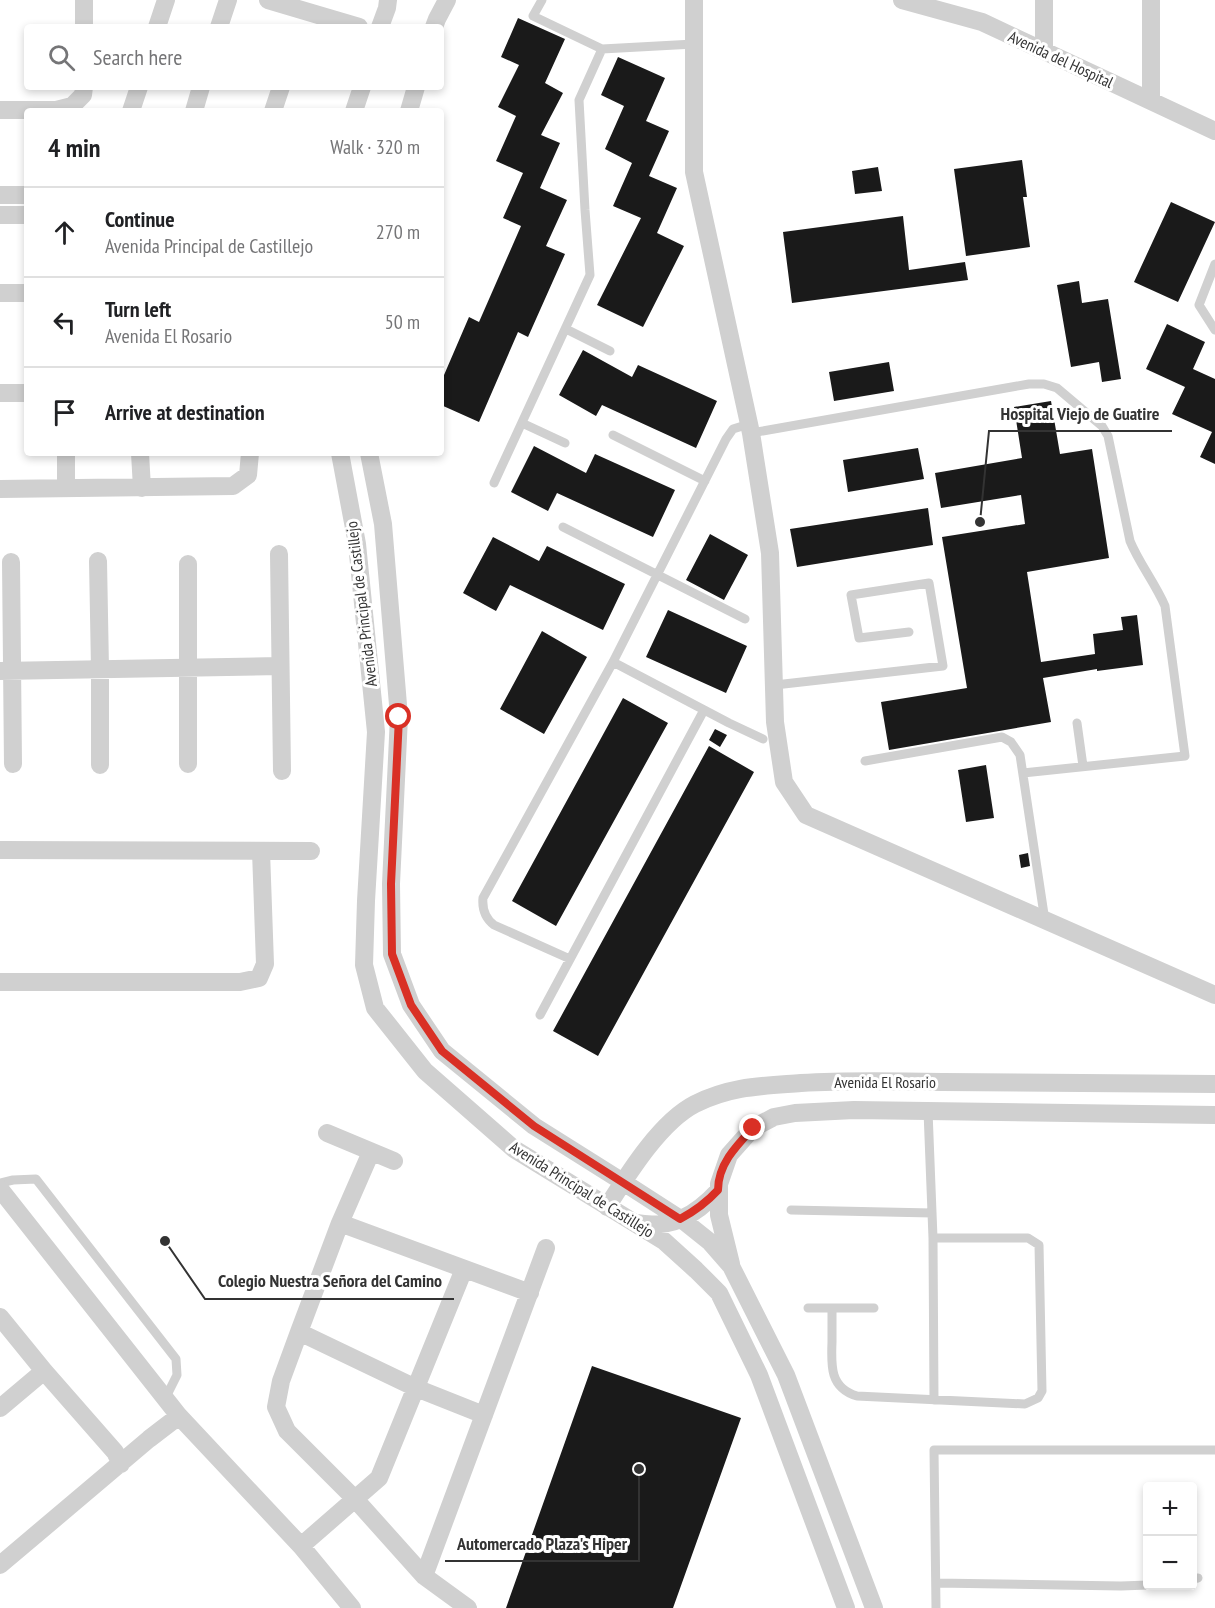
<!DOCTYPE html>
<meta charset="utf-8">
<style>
body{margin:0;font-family:"PT Sans Narrow",sans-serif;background:#f6f6f6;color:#202124}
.controls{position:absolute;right:18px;bottom:18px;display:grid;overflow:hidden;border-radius:6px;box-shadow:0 3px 9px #0003}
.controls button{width:54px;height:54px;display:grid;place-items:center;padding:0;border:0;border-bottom:2px solid #e0e0e0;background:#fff;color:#202124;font:30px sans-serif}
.stop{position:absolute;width:18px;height:18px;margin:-14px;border:4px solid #d93025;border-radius:50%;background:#fff}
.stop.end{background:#d93025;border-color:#fff;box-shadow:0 2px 6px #0008}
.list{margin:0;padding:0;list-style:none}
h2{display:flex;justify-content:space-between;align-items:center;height:78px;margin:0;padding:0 24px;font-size:26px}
h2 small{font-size:20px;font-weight:400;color:#757577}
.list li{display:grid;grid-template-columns:39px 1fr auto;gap:18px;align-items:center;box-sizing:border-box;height:90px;padding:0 24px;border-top:2px solid #e0e0e0}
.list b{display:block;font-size:22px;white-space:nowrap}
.list p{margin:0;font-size:20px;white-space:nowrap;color:#757577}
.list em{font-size:20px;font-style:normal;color:#757577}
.icon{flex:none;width:33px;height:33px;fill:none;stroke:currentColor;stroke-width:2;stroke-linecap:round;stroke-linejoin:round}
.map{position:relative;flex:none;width:1215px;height:1608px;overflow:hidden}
.search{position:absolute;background:#fff;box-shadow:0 3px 9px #0003;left:24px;top:24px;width:420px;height:66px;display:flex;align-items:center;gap:15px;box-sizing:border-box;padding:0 21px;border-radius:6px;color:#757577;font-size:22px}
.panel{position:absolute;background:#fff;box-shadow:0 3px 9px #0003;left:24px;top:108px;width:420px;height:348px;border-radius:6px}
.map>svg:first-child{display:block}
.building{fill:#1a1a1a}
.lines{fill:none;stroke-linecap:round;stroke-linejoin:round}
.lane{stroke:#d0d0d0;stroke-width:9}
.street{stroke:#d0d0d0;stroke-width:18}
.route{stroke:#d93025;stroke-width:8}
.labels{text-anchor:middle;stroke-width:6;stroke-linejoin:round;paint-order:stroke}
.street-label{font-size:16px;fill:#333;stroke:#fff}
.leader{fill:none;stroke:#333;stroke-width:2}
.callout-dot{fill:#333;stroke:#fff;stroke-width:2}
.callout-label{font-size:18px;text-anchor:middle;font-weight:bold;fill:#333;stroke:#fff;stroke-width:6;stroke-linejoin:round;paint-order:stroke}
</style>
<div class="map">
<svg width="1215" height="1608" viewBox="0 0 1215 1608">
<rect width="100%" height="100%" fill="#fff"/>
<path class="building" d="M518,18L565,39L545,83L563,93L541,135L560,143L540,188L567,200L546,246L565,254L528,337L518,332L479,422L441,405V382L469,317L479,322L521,226L503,218L523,173L496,161L516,116L498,107L519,65L501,57Z
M618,57L665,78L646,121L669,131L649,176L677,188L657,233L684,246L643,327L597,305L641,218L613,206L632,163L605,149L624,106L601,95Z
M1022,160L1027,197H1023L1030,247L966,256L954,169Z
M878,167L882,191L855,194L852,171Z
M1171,202L1215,222L1178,302L1134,282Z
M903,216L909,270L965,262L968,280L792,303L783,232Z
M1079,281L1082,303L1108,299L1121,379L1102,382L1099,362L1071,367L1057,285Z
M1167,324L1205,342L1193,369L1215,379V464L1200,457L1212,432L1172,414L1185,387L1146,369Z
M583,350L632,377L638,365L717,401L696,448L602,405L596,416L559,395Z
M889,362L894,391L834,401L829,372Z
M1051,401L1060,454L1092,449L1109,558L1027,572L1041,662L1095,654L1093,634L1123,630L1121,617L1137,615L1143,665L1097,671V669L1043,678L1051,722L889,750L881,702L967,688L942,537L1025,524L1021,495L941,508L935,473L1022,458L1014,407Z
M534,446L586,473L595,454L675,490L653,537L557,493L548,511L511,492Z
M918,448L924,479L848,492L843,460Z
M928,508L933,545L797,567L790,529Z
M710,534L748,555L724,600L686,580Z
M493,537L539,561L547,546L625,584L603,630L510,585L496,611L463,593Z
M668,610L747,646L726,693L646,657Z
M542,631L587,657L544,734L500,709Z
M623,698L668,723L556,926L512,901Z
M715,729L727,735L720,747L709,740Z
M709,746L754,772L598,1056L553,1031Z
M986,765L994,818L966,822L958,770Z
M1028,853L1030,866L1021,868L1019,855Z
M592,1366L741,1418L673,1608H506Z"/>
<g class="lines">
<path class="lane" d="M542,0L533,16L602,49
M1215,264L1199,305L1215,330
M566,329L610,351
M522,423L565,443
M751,433L1029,384H1044L1057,388L1102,426L1108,436L1130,541C1139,563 1155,583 1165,606L1185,756L1023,773
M613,435L705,481
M494,483L590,275L585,210L579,100L602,49L694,44
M563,527L745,619
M613,662L729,723L763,739
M775,685L943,666L929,583L851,595L859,638L909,632
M1077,723L1083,766
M865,761L1002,737L1011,742L1020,755L1045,921
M570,959L494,925C485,918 482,909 483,898L613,662L726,439L733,429L749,424
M540,1015L704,710
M928,1111L933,1238L934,1400
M0,1183L13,1180L36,1179L176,1359L177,1375L165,1399
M791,1210L932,1213
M808,1308H874
M832,1309C832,1320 832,1331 832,1342C831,1366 830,1388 857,1396L1025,1404L1038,1398L1042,1391L1039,1245L1028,1238H933
M1192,1579L1198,1578
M936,1583L1121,1586L1148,1585
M936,1608L934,1450H1215"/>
<path class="street" d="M84,0V27
M268,0L359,27
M694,0V172L751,433L770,553L775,722L784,782L806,815L1215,995
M902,0L982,22L1215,131
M1044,0V51
M1151,0V101
M157,27L166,0
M219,27L228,0
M380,27L387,8L388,0
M434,27L437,19L447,0
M0,110H56L72,106L83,95L84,87
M131,111L139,87
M194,111L201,87
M273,111L281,87
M354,111L362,87
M409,111L416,87
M0,195H27
M0,215H27
M0,293H27
M0,393H27
M66,453V488
M140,453L142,488
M340,453L357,544L376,732L366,901L364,965L375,1008L425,1071L514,1149L664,1241L696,1270L719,1293L759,1375L846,1608
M369,453L383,524L399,717L391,884L392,954L411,1005L442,1051L534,1126L623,1182L685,1222L710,1242L731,1266L786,1375L874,1608
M0,489L233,486L248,475L250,453
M279,554L282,771
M98,561L100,669V765
M11,562L13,764
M188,564V764
M0,671L280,666
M0,850L311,851
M0,982H240L259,978L265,964L261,851
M327,1133L394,1161
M371,1152L340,1223L299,1332L281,1381L276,1407L287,1431L355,1499L424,1576L468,1608
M0,1189L179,1416L301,1546L352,1608
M607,1207C628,1174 660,1122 695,1104C731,1086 762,1086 801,1083C848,1080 895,1081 942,1082C1033,1082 1124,1083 1215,1084
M340,1223L530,1293
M636,1223C672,1229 695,1216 719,1190
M731,1264L719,1215V1184L729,1155L753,1128L774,1117L795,1113L854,1110L1215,1115
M0,1317L44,1371L115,1452L121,1464
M299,1332L416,1388L484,1415
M0,1408L44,1371
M301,1546L379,1478L464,1269
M0,1565L149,1439L179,1416
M424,1576L546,1248"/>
</g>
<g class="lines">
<path class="route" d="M399,717L391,884L392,954L411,1005L442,1051L534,1126L680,1219C695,1211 707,1202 718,1190C718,1164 737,1145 753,1128"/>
</g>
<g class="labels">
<g class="street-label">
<text transform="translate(1061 59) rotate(25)" y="6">Avenida del Hospital</text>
<text transform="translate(361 604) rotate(-97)" y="6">Avenida Principal de Castillejo</text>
<text x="885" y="1088">Avenida El Rosario</text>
<text transform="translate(582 1189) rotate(32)" y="6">Avenida Principal de Castillejo</text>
</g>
</g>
<path class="leader" d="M980 522L989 431H1172M165 1241L205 1299H454M639 1469L639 1561H445"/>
<g class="callout-dot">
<circle cx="980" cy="522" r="6"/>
<circle cx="165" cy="1241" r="6"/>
<circle cx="639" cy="1469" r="6"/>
</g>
<g class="callout-label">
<text x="1080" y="420">Hospital Viejo de Guatire</text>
<text x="330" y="1287">Colegio Nuestra Señora del Camino</text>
<text x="542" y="1550">Automercado Plaza's Hiper</text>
</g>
</svg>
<div class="controls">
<button>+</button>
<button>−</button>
</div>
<div class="stop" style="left:399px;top:717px"></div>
<div class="stop end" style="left:753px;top:1128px"></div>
<div class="search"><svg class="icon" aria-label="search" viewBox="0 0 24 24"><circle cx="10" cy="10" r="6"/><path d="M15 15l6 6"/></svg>Search here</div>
<section class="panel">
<h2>4 min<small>Walk · 320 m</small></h2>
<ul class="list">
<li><svg class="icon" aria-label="ahead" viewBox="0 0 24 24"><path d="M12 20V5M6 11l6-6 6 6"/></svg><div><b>Continue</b><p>Avenida Principal de Castillejo</p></div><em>270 m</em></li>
<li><svg class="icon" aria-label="left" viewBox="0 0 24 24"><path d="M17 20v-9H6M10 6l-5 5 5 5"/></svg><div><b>Turn left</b><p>Avenida El Rosario</p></div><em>50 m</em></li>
<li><svg class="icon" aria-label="arrive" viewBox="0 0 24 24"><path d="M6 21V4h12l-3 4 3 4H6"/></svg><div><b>Arrive at destination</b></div></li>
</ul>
</section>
</div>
